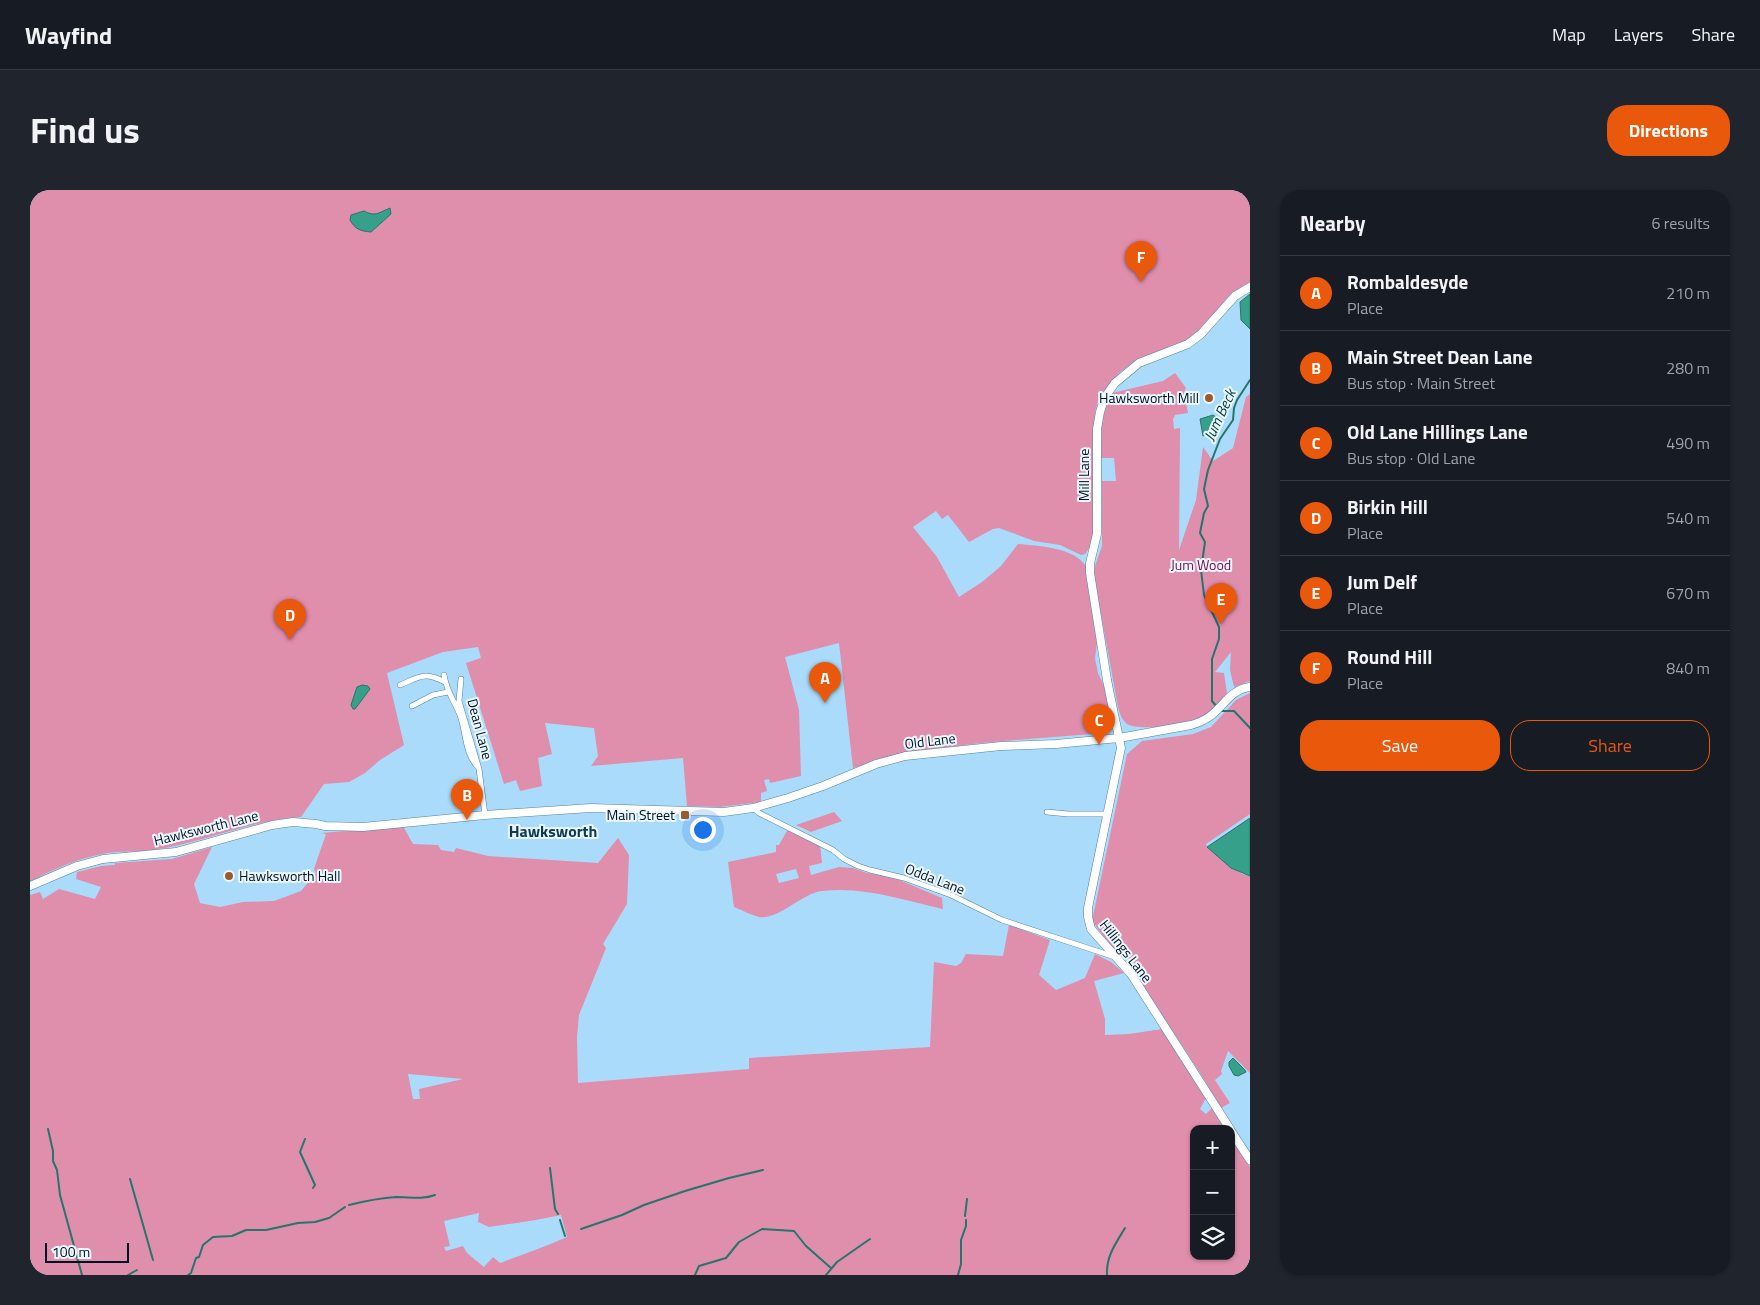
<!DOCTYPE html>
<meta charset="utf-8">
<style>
body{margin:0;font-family:"Titillium Web",sans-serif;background:#20242c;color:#f1f3f6}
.controls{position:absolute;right:15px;bottom:15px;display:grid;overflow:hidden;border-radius:10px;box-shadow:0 1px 4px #0004}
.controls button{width:45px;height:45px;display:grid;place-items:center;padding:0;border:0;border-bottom:1px solid #363941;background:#171b24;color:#f1f3f6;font:25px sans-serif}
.scale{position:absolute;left:15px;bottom:12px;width:84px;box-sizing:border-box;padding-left:5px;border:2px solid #00111f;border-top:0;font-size:14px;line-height:18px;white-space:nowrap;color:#00111f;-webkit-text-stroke:4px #ebf7fe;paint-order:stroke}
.you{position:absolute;left:672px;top:639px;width:18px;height:18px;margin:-12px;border:4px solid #fff;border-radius:50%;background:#1a73e8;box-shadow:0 0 0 8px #1a73e833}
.badge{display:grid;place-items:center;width:32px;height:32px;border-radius:50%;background:#ea580c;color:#fff;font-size:16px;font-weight:700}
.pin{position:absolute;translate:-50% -41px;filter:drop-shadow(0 1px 2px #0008)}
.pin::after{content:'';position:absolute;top:26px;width:18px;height:15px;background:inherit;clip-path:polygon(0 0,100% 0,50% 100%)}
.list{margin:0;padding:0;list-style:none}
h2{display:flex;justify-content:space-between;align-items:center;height:65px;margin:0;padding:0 20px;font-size:21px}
h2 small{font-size:16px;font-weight:400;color:#9ea1a6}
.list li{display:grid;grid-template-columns:32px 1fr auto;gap:15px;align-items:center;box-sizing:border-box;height:75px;padding:0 20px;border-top:1px solid #363941}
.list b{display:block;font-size:19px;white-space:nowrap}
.list p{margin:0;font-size:16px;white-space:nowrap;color:#9ea1a6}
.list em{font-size:16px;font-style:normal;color:#9ea1a6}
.actions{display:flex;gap:10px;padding:15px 20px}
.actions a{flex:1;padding:11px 0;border:1px solid #ea580c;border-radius:20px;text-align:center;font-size:18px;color:#ea580c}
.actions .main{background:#ea580c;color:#fff}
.icon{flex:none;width:28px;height:28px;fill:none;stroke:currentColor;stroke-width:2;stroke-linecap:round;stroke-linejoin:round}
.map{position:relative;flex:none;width:1220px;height:1085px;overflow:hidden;border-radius:20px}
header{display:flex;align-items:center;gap:30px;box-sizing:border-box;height:70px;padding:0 25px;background:#171b24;border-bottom:1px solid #363941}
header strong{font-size:24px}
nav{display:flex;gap:28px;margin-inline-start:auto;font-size:18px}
.intro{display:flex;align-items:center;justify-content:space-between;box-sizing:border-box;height:120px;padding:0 30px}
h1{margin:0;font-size:35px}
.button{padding:12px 22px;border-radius:20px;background:#ea580c;color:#fff;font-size:18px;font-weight:700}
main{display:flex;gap:30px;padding:0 30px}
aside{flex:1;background:#171b24;border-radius:20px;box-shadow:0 1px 4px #0004}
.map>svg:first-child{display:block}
.green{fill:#df8eac;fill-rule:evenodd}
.water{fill:#36a08a;stroke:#26756a}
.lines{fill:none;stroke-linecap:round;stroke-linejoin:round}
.stream{stroke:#26756a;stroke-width:2}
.street-casing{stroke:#4985a8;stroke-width:6}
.secondary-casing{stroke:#4985a8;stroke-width:9}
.street{stroke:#fff;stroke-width:5}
.secondary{stroke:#fff;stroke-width:8}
.poi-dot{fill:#9c5b26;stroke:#ebf7fe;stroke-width:2}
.labels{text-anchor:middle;stroke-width:4;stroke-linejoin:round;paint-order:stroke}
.poi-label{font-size:14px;fill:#00111f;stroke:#ebf7fe;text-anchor:end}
.street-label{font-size:14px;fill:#00111f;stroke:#ebf7fe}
.park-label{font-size:14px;fill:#830b4b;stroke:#ebf7fe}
.water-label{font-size:15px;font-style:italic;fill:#06463a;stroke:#ebf7fe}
.quarter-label{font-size:16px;font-weight:bold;fill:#0d3d56;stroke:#ebf7fe}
</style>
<header>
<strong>Wayfind</strong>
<nav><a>Map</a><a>Layers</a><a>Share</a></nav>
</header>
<div class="intro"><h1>Find us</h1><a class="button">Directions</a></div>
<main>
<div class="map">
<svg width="1220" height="1085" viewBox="0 0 1220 1085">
<rect width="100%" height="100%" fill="#abdbfa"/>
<path class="green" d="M0,0H1220V92L1202,103L1195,110L1180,130L1167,144L1150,155L1108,169L1089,183L1068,211L1065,222L1064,244V344L1063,353L1055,364L1051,365L1030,355L1004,351L969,338L963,339L939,352L918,325L912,329L906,321L883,337L907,367L929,407L952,392L971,376L988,354C1009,356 1043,357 1056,376L1067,453L1065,468L1068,483L1074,496L1080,522L1077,536L1062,544C982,551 900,553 823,578L809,453L755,467L769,520L771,586L740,593L739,589L734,590L737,601L731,603V612L690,617L657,616L653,568L561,576L568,566L564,538L515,533L522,564L508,568L512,596L490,601L486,590L474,594L436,473L451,468L448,457L413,462L357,483L374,555L350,570L335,583L319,592L294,594L271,627C222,630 177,651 129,659C110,663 91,660 72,664C46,669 23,680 0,691Z
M1145,183L1156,198L1154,203L1158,223L1145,225L1143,229L1144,239L1150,238L1149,360L1166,310L1173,257L1183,271L1203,258L1216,207L1220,204V491L1204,497L1200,480L1201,462L1185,482L1194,483L1197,503C1190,513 1181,526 1169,530C1156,535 1108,541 1097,534C1091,529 1090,523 1088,517L1064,386L1065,376L1072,356V291H1086L1084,268H1071L1072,223L1077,211L1082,203L1133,191Z
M1220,503V624L1176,654L1177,657L1212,684L1220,686V883L1198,861L1191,881L1192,884L1185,890L1200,913L1191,918L1172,886L1101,777L1105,771L1087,764L1062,731L1097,564L1112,551L1163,544L1181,537L1206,510Z
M804,622L812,631L781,642L766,635Z
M373,636L383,654L408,655L411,660L424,662L426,658L458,666L568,673L588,648L599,665L597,714L573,754L576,758L549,825L547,847L548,893L719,879V868L900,857L904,772L926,776L931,773L936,764L973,766L979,735L1020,750L1009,785L1026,800L1055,788L1065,764L1081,772L1094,783L1064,791L1075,829V845L1099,844L1132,839L1176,908L1170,919L1176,924L1182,918L1195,939H1164V1066H1201V948L1220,977V1085H0V705L10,702L13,709L29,699L65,709L71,697L46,689L47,682L71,676L85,675V673L142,669L182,657L164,694L170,713L190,717L213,712L244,711L271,701L286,683L284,679L296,644L291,643ZM378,884L433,889L389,899L390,909H383ZM449,1023L448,1032L459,1037L506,1030L531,1025L537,1047C515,1057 493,1064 470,1073L463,1067L454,1077L437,1063L433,1056L416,1061L414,1057L420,1056L414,1031Z
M758,639L790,655L792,673L779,676L781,685L809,677L823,678L837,683L860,686L912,708L913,719C873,710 834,696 792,701C772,703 749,730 729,727C721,725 712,720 704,717L698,672L746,662V655H749ZM766,679L769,688L749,693L746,684Z"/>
<path class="water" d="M360,18L361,24L341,42C330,41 325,39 320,30L321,25L334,21C345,27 348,23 360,18Z
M1220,104V139L1211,130L1210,112Z
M1183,225L1190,230L1184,241L1173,246L1170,229Z
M332,495L338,496L340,499L325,519H323L321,515L327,497Z
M1220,628V686L1201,678L1177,657Z
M1203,868L1215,880L1216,882L1208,886L1204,885L1199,876V872Z"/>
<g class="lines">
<path class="stream" d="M1187,517L1182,511V469L1189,449V437L1174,405L1171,380L1175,352L1170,343L1174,323L1178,316L1174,299L1178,280L1190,249L1203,230L1204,218L1207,210L1220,190
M1190,521H1204L1220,538
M18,939L23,961V971L27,980L30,1005L52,1085
M275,949L270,962L285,995L283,998
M520,978L525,1019L528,1024
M100,989L123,1070
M319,1015C335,1011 350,1008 366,1007C380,1007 392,1010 405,1005
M935,1026L937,1009
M530,1030L535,1046
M551,1039L592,1025L614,1015L655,1001L699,988L733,980
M98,1085L107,1080
M158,1085L161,1083L166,1068L169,1067L173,1055L183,1047L202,1046L216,1040H236L268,1033L285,1032L299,1028L315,1017
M665,1085L669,1076L696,1068L709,1052L732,1039L764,1041L776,1056L801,1078
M796,1085L807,1072L840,1049
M928,1085L931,1074V1050L936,1036V1030
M1077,1085C1076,1066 1086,1053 1095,1038"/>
<g class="street-casing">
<path id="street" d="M414,485C417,503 424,510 430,525C436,542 435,564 448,577
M431,489L429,511L449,579L455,625
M370,495C390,487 394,481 415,492
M382,516L403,505L418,502
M723,618L729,623L803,660L814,669L828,676L840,680L874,688L921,705L972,730L1085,767
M1017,622L1038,624H1078"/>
</g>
<g class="secondary-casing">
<path id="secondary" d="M0,696L47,676L73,669L146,662L242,635L263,632L286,634L295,636L333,637L455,625L561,618L694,622L723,618L758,608L793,596L846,574L875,566L971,556L1026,554L1089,548L1161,535C1168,533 1173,531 1179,527C1193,517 1201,499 1220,497
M1200,939L1101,784L1061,739L1058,727V718L1091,558L1077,490L1060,383V373L1067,344V239L1070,222L1075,207L1085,193L1109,173L1158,154L1171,144L1205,106L1220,97
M1201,941L1220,970"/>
</g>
<use href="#street" class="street"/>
<use href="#secondary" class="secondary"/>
</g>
<g class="poi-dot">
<circle cx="1179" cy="208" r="5"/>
<rect x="650" y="620" width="10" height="10" rx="2.5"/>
<circle cx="199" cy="686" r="5"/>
</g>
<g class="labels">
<g class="poi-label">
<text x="1169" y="213">Hawksworth Mill</text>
<text x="645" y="630">Main Street</text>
<text x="209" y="691" text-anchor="start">Hawksworth Hall</text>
</g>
<g class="street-label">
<text transform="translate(1054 285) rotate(-90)" y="5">Mill Lane</text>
<text transform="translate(450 539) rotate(75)" y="5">Dean Lane</text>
<text transform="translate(900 551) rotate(-7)" y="5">Old Lane</text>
<text transform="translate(176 638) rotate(-14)" y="5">Hawksworth Lane</text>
<text transform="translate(905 689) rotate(21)" y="5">Odda Lane</text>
<text transform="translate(1096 761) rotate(52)" y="5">Hillings Lane</text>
</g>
<g class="park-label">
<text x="1171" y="380">Jum Wood</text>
</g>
<g class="water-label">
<text transform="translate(1190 225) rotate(-65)" y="5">Jum Beck</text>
</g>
<g class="quarter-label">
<text x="523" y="647">Hawksworth</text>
</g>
</g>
</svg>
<div class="controls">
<button>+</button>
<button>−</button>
<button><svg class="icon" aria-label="layers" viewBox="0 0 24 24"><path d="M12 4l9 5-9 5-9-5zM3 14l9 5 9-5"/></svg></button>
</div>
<div class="scale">100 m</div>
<div class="you"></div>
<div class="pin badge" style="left:795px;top:513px">A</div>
<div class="pin badge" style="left:437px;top:630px">B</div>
<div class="pin badge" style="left:1069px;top:555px">C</div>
<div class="pin badge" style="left:260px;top:450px">D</div>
<div class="pin badge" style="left:1191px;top:434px">E</div>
<div class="pin badge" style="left:1111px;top:92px">F</div>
</div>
<aside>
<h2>Nearby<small>6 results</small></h2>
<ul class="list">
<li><span class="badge">A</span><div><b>Rombaldesyde</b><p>Place</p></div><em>210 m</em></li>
<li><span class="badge">B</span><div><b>Main Street Dean Lane</b><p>Bus stop · Main Street</p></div><em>280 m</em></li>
<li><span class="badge">C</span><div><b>Old Lane Hillings Lane</b><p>Bus stop · Old Lane</p></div><em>490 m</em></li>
<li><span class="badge">D</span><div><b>Birkin Hill</b><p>Place</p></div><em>540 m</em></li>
<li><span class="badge">E</span><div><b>Jum Delf</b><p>Place</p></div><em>670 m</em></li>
<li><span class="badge">F</span><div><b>Round Hill</b><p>Place</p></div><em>840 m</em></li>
</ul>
<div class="actions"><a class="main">Save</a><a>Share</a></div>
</aside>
</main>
